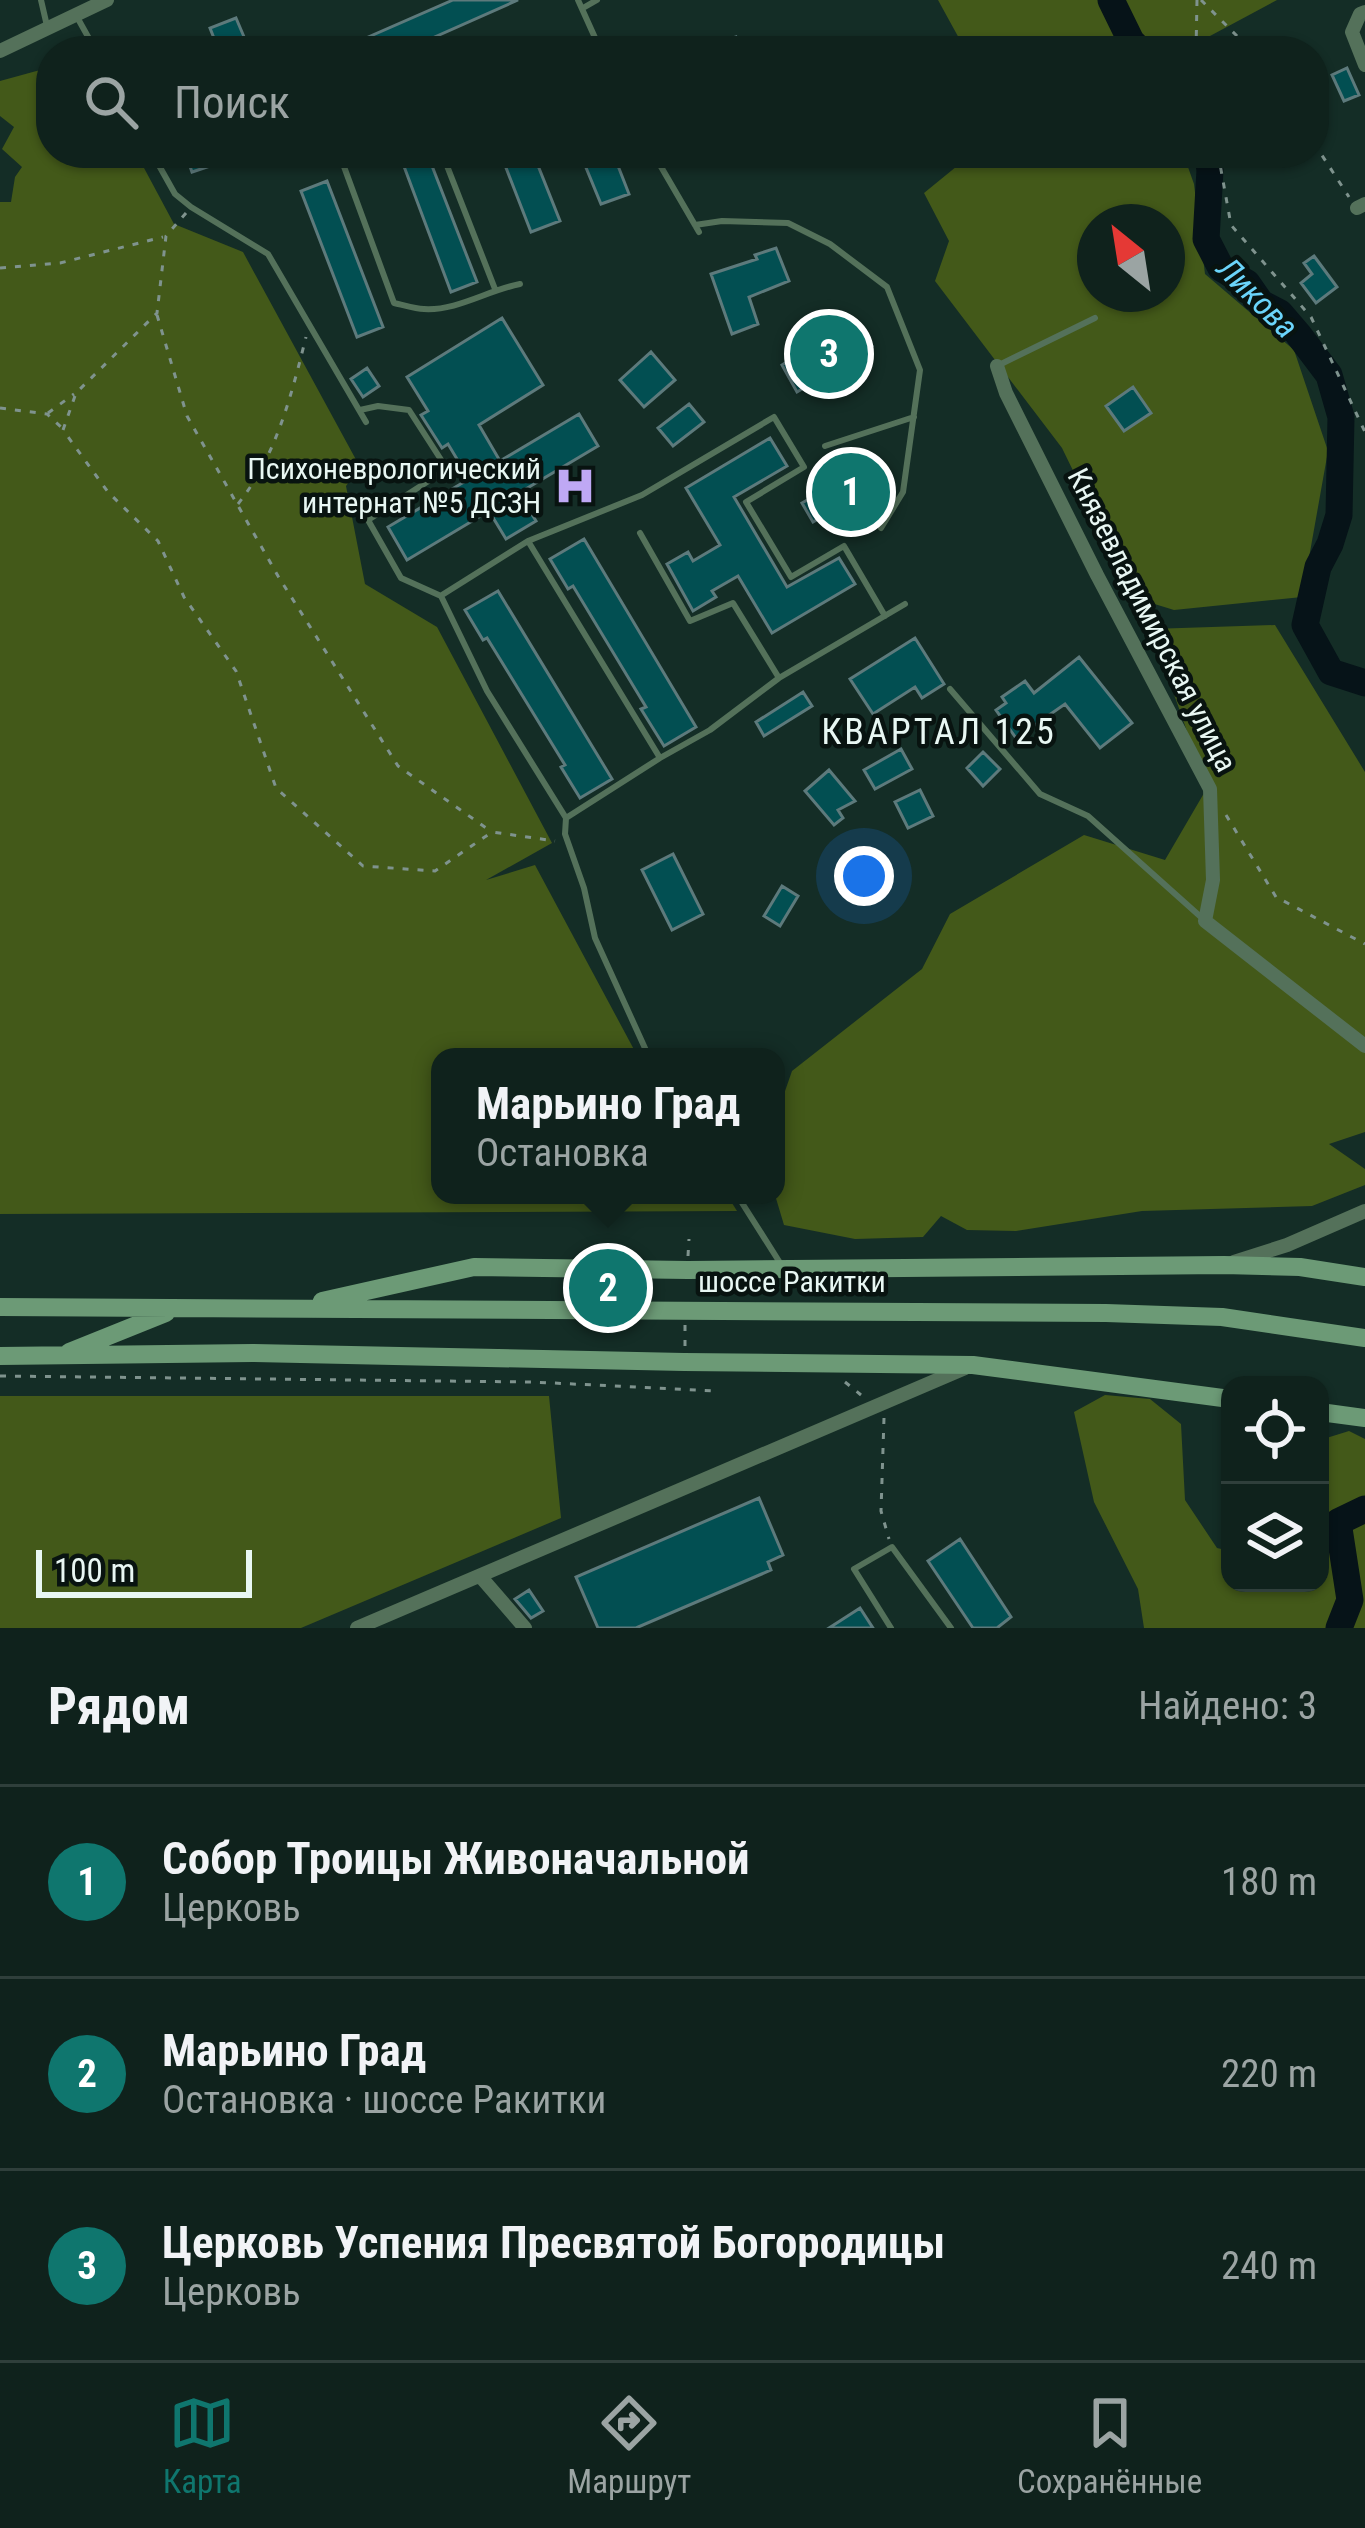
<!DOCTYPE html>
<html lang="ru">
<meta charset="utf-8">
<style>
body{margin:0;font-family:"Roboto Condensed",sans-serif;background:#1d2f29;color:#f1f3f6}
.controls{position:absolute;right:36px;bottom:36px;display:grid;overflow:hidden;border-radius:24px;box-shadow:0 3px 9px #0004}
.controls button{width:108px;height:108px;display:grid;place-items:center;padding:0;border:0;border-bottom:3px solid #2f3f3b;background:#0f221c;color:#f1f3f6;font:60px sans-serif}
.compass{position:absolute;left:1077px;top:204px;width:108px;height:108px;border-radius:50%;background:#0f221c;box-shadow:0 3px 9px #0004;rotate:330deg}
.scale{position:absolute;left:36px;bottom:30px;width:216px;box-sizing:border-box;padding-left:12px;border:6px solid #e8f7f3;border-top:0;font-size:33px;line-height:42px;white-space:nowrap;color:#e8f7f3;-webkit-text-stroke:9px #081310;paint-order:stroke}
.you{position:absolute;left:864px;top:876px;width:42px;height:42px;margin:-30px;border:9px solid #fff;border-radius:50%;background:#1a73e8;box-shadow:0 0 0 18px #1a73e833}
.badge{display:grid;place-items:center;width:78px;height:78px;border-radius:50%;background:#0f766e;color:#fff;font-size:39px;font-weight:700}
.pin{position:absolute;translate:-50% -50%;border:6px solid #fff;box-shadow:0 3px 12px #0006}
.popup{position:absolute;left:431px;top:1048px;width:354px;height:156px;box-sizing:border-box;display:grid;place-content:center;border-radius:24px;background:#0f221c;filter:drop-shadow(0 3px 9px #0005);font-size:39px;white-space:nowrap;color:#9ba4a3}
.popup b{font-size:45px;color:#f1f3f6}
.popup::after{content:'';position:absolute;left:50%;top:100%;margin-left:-24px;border:24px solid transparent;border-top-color:#0f221c}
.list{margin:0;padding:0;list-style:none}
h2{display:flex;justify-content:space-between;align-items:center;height:156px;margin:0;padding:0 48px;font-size:51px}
h2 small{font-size:39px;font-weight:400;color:#9ba4a3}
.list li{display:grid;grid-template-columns:78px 1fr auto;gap:36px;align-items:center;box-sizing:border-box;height:192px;padding:0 48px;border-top:3px solid #2f3f3b}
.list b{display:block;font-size:45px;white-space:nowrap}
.list p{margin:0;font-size:39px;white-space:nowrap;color:#9ba4a3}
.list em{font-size:39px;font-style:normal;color:#9ba4a3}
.icon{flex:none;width:66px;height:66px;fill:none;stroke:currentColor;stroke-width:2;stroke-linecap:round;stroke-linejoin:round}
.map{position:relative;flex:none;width:1365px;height:1628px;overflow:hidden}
.search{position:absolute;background:#0f221c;box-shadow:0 3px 9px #0004;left:36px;right:36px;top:36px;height:132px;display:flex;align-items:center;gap:30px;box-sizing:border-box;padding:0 42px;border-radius:48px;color:#9ba4a3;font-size:45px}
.sheet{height:732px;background:#0f221c}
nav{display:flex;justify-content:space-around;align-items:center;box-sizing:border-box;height:168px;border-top:3px solid #2f3f3b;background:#0f221c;font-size:33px;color:#9ba4a3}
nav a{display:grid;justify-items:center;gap:6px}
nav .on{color:#0f766e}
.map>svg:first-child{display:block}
.green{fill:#435919;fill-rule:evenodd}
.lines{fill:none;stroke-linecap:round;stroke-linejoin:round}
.river{stroke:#061318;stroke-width:27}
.building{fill:#024f52;stroke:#5d7a7c;stroke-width:3}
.path{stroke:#7f938e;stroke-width:3;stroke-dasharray:6 9;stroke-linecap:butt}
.lane{stroke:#54715a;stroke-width:6}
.street{stroke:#54715a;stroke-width:14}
.secondary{stroke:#6c9a76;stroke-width:18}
.labels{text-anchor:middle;stroke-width:9;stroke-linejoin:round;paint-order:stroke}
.poi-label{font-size:30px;fill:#e8f7f3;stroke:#081310;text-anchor:end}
.street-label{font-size:30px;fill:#e8f7f3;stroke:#081310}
.water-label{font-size:33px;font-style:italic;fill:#6bd4fa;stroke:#081310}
.quarter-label{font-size:36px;letter-spacing:3px;fill:#e8f7f3;stroke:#081310}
</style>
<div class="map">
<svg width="1365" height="1628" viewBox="0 0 1365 1628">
<rect width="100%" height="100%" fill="#142d26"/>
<path class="green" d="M938,0H1277L1182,51H966Z
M51,67V153H136L174,224L243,252L360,467L346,486L365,584L437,627L552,843L486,880L535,865L638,1057H440V1195H727L737,1211L0,1214V202H11L15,177L22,167L2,149L14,127L0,116V81Z
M973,153H1183L1194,184L1205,274L1294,350L1328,451L1302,597L1174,610L1135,598L1062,448L935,281L949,241L924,193ZM1095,222H1167V294H1095Z
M1275,625L1365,772V1132L1329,1144L1365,1169V1185L1312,1206L1142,1211L1016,1231L967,1230L941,1216L923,1237L855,1239L784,1225L775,1195L776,1117L792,1071L922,969L950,914L1084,835L1165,860L1207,788L1151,629Z
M1105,1395L1150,1399L1181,1424L1185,1500L1217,1548L1230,1551V1583H1320V1440L1349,1431L1365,1439V1628H1144L1138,1589L1094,1502L1074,1412Z
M0,1396H549L561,1518L301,1628H0Z"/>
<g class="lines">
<path class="river" d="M1111,0L1131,41L1141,51
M1207,153L1210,170L1206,239L1221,268L1247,283L1261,303L1280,313L1298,334L1329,375L1341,417L1339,515L1330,544L1318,567L1305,625L1331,672L1365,683
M1339,1628L1350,1600L1338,1522L1365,1509"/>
</g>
<path class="building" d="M453,0H518L403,51H361L357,42Z
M236,18L250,51H219L210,28Z
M736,37L741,51H699V49Z
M1347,68L1359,95L1344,101L1332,75Z
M193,153H205L210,166L192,172L186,155Z
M399,153H427L477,282L451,292Z
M519,153H533L560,221L531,232L503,160Z
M580,153H613L629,194L601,204Z
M327,181L383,327L357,337L301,191Z
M776,248L789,281L749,297L758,324L732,334L711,274L757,259L755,255Z
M1314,256L1337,287L1316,303L1301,283L1312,274L1304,263Z
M842,314L851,330L860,325L872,346L863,351L869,362L820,392L814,382L797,392L782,365L796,356L789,345Z
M502,318L543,385L479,425L500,461L579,414L598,446L519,493L536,521L506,539L489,511L407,560L388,527L469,479L448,444L442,448L421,415L428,411L407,377Z
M651,352L675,380L644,407L620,380Z
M367,368L379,386L363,397L351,379Z
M1133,387L1151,413L1124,431L1106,406Z
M689,404L704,422L673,446L658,428Z
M770,438L787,466L734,497L787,587L839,558L855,584L772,633L738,576L712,591L716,597L693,611L667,564L688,552L693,561L720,545L686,488Z
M857,451L865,466L878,459L889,478L877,485L885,500L862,513L854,499L813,522L802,503L842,480L833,464Z
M584,539L696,727L664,746L641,709L646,707L573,586L568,589L550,559Z
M498,591L612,779L580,798L561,767L565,765L487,638L483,640L465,610Z
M915,638L944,684L922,698L915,687L873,714L850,679Z
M1079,657L1132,723L1100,748L1065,704L1016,738L996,710L1006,703L1002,697L1025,681L1034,693Z
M803,692L812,706L764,736L756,722Z
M901,749L912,769L875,789L864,770Z
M983,752L1000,769L983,786L967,768Z
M829,770L855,801L838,810L843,818L834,825L805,791Z
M920,790L933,816L908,828L895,802Z
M673,854L703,914L672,930L642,870Z
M782,886L798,896L780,926L764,916Z
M759,1498L783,1555L768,1562L771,1570L636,1628H598L576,1577Z
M960,1539L1011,1617L997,1628H973L928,1561Z
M529,1590L543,1611L531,1618L515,1599Z
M860,1608L873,1628H829Z"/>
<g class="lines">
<path class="path" d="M1201,0L1252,51
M1196,51L1197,0
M1314,143L1349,197
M1218,153L1231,225L1311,317L1365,432
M186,213L166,236L157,313L76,393L63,430L108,492L158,541L184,597L236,671L276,788L363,866L435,871L492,832L555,841
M0,268L60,263L163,237
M157,315L187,416L278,576L398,766L489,830
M0,408L47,414L62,428
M48,413L74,394
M238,504C276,456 291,397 306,337
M1226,815L1276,897L1365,944
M688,1256L689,1239
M685,1346V1325
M0,1376L532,1382L717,1391
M845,1382L861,1395
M884,1418L881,1511L889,1539"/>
<path class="lane" d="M41,0L47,26
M578,0L601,51
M583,8L597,0
M77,17L96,51
M152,153L175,194L191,207L268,254L366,422
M339,153L394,303C404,305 414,309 424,309C457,311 488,290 520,284
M442,153L495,289
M653,153L699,232
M695,225L722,221L788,223L830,244L887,287L920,370L903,492L881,528
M997,366L1095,318
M360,410L378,406L409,410L447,469L368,520L401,578L441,596L487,691L566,818L565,834L584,888L595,938L649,1057
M825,446L914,417
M640,533L690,621L733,603L779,678
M528,541L660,758
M442,595L528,541L642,495L774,417L804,467L746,502L791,577L844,546L885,616
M950,689L1040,794L1088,816L1202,918
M566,818L660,758L710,730L779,678L905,604
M737,1195L782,1266
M891,1628L854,1569L892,1547L951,1628"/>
<path class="street" d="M1365,12L1360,14L1352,32L1365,65
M0,51L107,0
M1357,208L1365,204
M997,366L1006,393L1097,575L1210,789L1213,880L1205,921L1365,1046
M1234,1262L1287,1245L1365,1211
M480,1576L525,1628
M357,1628L965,1368"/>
<path class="secondary" d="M322,1301L474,1267L688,1270L1224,1265L1300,1267L1365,1277
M0,1307L1106,1313L1222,1317L1365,1338
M69,1352L166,1313
M0,1356L252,1353L684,1362L973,1365L1230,1399
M1320,1412L1365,1418"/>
</g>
<defs>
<g id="hospital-bare" transform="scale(3.24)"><path d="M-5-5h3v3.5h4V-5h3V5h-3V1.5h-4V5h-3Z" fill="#bfa8f4" stroke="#081310" stroke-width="2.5" paint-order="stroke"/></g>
</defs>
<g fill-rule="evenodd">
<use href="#hospital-bare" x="575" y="486"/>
</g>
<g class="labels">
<g class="poi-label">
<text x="541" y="479">Психоневрологический<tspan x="541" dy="34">интернат №5 ДСЗН</tspan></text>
</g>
<g class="street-label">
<text transform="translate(1152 620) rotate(63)" y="10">Князевладимирская улица</text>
<text x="792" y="1292">шоссе Ракитки</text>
</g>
<g class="water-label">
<text transform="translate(1258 297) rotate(45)" y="12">Ликова</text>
</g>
<g class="quarter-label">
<text x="939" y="744">КВАРТАЛ 125</text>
</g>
</g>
</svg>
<div class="controls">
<button><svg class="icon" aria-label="locate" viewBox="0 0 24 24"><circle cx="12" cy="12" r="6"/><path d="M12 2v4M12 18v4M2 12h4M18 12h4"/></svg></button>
<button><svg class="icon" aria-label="layers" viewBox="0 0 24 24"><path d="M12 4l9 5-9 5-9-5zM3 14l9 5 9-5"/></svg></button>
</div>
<svg class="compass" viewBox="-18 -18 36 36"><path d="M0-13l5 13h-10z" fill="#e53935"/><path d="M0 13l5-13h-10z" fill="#9ba4a3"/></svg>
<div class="scale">100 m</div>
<div class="you"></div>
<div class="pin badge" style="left:851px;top:492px">1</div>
<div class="pin badge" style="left:608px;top:1288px">2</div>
<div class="popup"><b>Марьино Град</b>Остановка</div>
<div class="pin badge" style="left:829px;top:354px">3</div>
<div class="search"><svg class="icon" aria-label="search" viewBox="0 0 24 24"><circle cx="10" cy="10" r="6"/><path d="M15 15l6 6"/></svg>Поиск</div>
</div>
<section class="sheet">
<h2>Рядом<small>Найдено: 3</small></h2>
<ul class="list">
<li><span class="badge">1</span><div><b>Собор Троицы Живоначальной</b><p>Церковь</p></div><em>180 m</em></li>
<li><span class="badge">2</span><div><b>Марьино Град</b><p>Остановка · шоссе Ракитки</p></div><em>220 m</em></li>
<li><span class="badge">3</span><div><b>Церковь Успения Пресвятой Богородицы</b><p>Церковь</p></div><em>240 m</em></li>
</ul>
</section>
<nav>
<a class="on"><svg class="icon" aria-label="map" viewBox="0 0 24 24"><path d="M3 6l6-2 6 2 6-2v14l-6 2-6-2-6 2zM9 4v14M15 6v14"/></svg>Карта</a>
<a><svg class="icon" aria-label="directions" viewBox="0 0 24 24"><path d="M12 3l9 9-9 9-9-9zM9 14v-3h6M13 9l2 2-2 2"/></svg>Маршрут</a>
<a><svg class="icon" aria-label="saved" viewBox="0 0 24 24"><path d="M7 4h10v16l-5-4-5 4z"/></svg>Сохранённые</a>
</nav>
